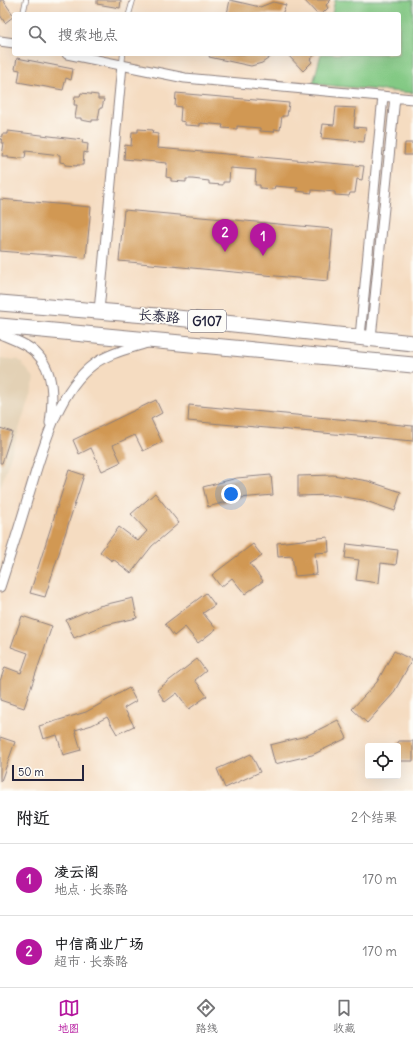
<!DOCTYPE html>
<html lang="zh">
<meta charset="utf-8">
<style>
body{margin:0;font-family:Delius,"LXGW WenKai TC",sans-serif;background:#f6f6f6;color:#202124}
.controls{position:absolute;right:12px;bottom:12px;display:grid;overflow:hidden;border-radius:4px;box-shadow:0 4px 16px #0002}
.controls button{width:36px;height:36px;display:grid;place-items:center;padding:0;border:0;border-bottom:1px solid #e0e0e0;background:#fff;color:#202124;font:20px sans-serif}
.scale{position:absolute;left:12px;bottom:10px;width:72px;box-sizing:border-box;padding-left:4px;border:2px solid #22223b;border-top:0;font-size:11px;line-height:14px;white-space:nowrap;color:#22223b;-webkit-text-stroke:3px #fdfcf7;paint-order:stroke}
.you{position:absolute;left:231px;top:494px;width:14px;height:14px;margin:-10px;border:3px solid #fff;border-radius:50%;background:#1a73e8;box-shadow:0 0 0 6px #1a73e833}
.badge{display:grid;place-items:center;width:26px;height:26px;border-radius:50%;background:#b5179e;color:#fff;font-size:13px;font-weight:700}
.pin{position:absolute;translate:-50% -33px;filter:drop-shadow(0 1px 2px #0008)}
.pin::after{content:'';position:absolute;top:21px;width:14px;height:12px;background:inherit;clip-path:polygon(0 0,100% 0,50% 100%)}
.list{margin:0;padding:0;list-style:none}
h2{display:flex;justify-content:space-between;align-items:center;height:52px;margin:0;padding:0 16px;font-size:17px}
h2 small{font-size:13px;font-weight:400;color:#757577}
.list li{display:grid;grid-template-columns:26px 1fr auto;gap:12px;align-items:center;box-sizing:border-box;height:72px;padding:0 16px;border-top:1px solid #e0e0e0}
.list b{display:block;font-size:15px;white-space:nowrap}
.list p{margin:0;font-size:13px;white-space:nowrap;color:#757577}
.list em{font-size:13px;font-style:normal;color:#757577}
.icon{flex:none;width:22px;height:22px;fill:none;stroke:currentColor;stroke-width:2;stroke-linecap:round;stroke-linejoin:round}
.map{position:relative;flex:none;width:413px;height:791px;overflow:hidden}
.search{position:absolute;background:#fff;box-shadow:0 4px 16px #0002;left:12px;right:12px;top:12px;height:44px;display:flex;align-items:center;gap:10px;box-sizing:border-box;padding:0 14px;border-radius:4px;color:#757577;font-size:15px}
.sheet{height:196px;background:#fff}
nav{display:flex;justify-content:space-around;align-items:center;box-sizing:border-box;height:56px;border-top:1px solid #e0e0e0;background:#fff;font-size:11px;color:#757577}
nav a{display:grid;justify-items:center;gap:2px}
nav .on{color:#b5179e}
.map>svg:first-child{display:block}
.built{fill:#e3d1b5}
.green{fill:#83c984;stroke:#527660}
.building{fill:#d19853}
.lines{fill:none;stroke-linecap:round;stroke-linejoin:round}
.service-casing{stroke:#8c7f7e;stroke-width:6}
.minor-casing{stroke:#8c7f7e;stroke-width:11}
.trunk-casing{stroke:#8c7f7e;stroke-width:17}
.service{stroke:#fff;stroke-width:4.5}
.minor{stroke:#fff;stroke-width:9}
.trunk{stroke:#fff;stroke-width:15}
.labels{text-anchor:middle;stroke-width:3.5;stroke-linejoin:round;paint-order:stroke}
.shield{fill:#fdfcf7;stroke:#646373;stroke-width:1}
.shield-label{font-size:13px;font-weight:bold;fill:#22223b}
.street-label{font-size:14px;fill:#22223b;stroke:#fdfcf7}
</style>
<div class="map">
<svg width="413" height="791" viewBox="0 0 413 791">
<rect width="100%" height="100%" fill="#fdfcf7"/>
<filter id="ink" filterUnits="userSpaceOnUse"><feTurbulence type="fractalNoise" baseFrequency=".025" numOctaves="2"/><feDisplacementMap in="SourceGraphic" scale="8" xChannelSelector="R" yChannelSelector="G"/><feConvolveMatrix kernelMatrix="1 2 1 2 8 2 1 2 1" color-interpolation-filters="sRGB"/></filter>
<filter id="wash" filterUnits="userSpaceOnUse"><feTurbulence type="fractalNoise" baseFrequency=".012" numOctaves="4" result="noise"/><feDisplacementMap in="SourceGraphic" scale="16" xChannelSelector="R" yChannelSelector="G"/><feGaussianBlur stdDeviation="0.9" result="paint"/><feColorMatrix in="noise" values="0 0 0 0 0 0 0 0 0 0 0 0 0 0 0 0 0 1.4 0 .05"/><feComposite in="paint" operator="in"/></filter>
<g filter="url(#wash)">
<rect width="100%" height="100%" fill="#f5dcc1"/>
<path class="built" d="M0,358L19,360L35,379L0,489Z"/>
<path class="green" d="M335,0H413V93L313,84L321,54H399V14H332Z"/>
<g id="blocks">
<path class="building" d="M0,0H3L14,16L5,23L0,15Z
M97,0H121L120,8L97,4Z
M230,0L260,7L273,2L286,5L282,14H227Z
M304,0H331L326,5L328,8L322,14H317Z
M210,54H275L262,63L251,66L209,57Z
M287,54H316L310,59L312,62L303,71Z
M17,58L73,69L71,80L66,78L63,90L18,82L20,70L15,69Z
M81,93L98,95V99H104L102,108H100L98,120H92V122L81,120V118H75L77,105H74L75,96H80Z
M176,93L289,103L287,116H282L280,130L275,129L274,132L260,131V128L237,126V129L222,128L223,125L200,123V126L185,125V122L180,121L181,107L175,106Z
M336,107L356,108L354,127L366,128L364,142L321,138L323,124L334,125Z
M138,129L153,130L152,133L158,134L157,148L364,166L362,180L357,179L355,193H350L349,196L335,195V192L312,190V193L297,191L298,188L275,186L274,189L260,188V185H255L256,170L230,168L229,182H223V185L209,184V181L192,179H186V182L171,181V178L166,177L167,163L124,159L125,145L131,146L132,132H138Z
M8,131L83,140L82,143L88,144L87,153L84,152L83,165H77V166L65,165V163L60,162V155L26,151L25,158H19V159L8,158V156H2L4,143H1L2,134H8Z
M405,143H413V155H404Z
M0,199L91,207L86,258L0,251Z
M124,210L333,229L328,281L119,261Z
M156,400L162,413L151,419L162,442L143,451L135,435L113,445L121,462L102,471L91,448L79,454L73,440Z
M189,405L413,426V441L188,421Z
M0,428L12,432L2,463H0Z
M69,470L84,475L45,597L30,593Z
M271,475L273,495L240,498L208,507L203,487L237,478Z
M333,475L368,481L401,492L395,511L363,500L332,495L298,496V476Z
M155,493L179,523L152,546L131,573L113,559L112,561L100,552L119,527L138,541L147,531L131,514Z
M328,537L329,552L315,553L317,574L295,576L292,556L278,557L277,543Z
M253,544L262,556L250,564L263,581L245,594L232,578L221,587L212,575Z
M347,544L398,550L396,565L381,563L379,583L356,580L359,560L345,558Z
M206,593L215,605L203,613L216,629L198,643L185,627L174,636L165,624Z
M133,598L137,618L105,625L74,638L66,620L99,606Z
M22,616L52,626L24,708L0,700V681L5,667L21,673L28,653L11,647Z
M394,651L412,660L393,694L367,723L352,709L377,682Z
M197,659L206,671L195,680L207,696L189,709L177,693L165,702L157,690Z
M129,688L136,701L124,708L134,726L117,734L107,717L92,725L75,730L81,750L63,755L57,735L43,739L39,726L86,712Z
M338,720L347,738L312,755L275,764L270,745L306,736Z
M0,737L15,742L1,781H0Z
M398,741H413V761H398Z
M251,754L260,772L225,788L217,769Z"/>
</g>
</g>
<g filter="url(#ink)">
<use href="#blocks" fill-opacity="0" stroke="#8c7f7e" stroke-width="1"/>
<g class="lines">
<g class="service-casing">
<path id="service" d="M23,14L26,0
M129,14L133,0
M122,65L123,54"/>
</g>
<g class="minor-casing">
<path id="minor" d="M0,41L14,43
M67,54L185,78L413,99
M99,311L122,65
M0,334C12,339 27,344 36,353C55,371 53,400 50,423
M360,337L383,96
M371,338L395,97
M0,587C10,556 20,525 29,494C42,452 57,391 94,364C109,353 129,349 147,343"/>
</g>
<g class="trunk-casing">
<path id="trunk" d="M0,303L158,316L413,343
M0,326L413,365"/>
</g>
<use href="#service" class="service"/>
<use href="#minor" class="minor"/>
<use href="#trunk" class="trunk"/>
</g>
</g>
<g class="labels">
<rect class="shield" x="188" y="310" width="38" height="22" rx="3"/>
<g class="shield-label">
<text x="207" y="326">G107</text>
</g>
<g class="street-label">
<text transform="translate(159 316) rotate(5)" y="5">长泰路</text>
</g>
</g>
</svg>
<div class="controls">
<button><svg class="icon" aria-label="locate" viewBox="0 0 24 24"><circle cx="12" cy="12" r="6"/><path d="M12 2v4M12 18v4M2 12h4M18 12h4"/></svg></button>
</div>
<div class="scale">50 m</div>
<div class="you"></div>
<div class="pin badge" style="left:263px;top:256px">1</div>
<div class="pin badge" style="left:225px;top:252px">2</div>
<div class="search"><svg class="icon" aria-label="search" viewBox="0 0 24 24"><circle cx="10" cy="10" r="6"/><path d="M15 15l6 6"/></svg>搜索地点</div>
</div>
<section class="sheet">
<h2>附近<small>2个结果</small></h2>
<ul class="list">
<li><span class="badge">1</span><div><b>凌云阁</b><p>地点 · 长泰路</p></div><em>170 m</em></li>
<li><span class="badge">2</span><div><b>中信商业广场</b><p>超市 · 长泰路</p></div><em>170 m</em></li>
</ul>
</section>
<nav>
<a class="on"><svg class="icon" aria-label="map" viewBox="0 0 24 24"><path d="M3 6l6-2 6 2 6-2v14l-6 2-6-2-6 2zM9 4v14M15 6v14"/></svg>地图</a>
<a><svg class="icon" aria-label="directions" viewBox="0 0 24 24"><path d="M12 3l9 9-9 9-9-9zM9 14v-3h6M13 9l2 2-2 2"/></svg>路线</a>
<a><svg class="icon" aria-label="saved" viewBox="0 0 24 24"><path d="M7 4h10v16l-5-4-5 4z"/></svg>收藏</a>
</nav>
